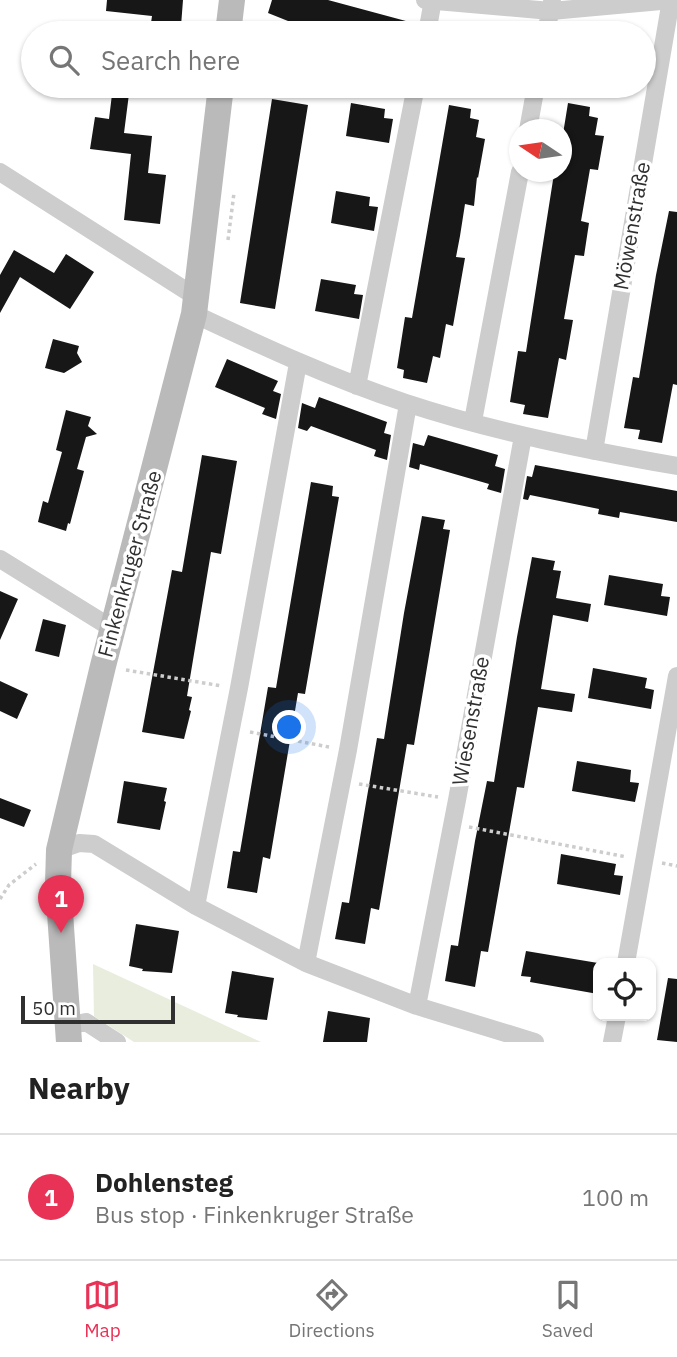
<!DOCTYPE html>
<meta charset="utf-8">
<style>
body{margin:0;font-family:"IBM Plex Sans",sans-serif;background:#f6f6f6;color:#222}
.controls{position:absolute;right:21px;bottom:21px;display:grid;overflow:hidden;border-radius:14px;box-shadow:0 2px 5px #0004}
.controls button{width:63px;height:63px;display:grid;place-items:center;padding:0;border:0;border-bottom:2px solid #e0e0e0;background:#fff;color:#222;font:35px sans-serif}
.compass{position:absolute;left:509px;top:119px;width:63px;height:63px;border-radius:50%;background:#fff;box-shadow:0 2px 5px #0004;rotate:283deg}
.scale{position:absolute;left:21px;bottom:18px;width:154px;box-sizing:border-box;padding-left:7px;border:4px solid #303030;border-top:0;font-size:19px;line-height:24px;white-space:nowrap;color:#303030;-webkit-text-stroke:5px #fff;paint-order:stroke}
.you{position:absolute;left:290px;top:728px;width:24px;height:24px;margin:-18px;border:5px solid #fff;border-radius:50%;background:#1a73e8;box-shadow:0 0 0 10px #1a73e833}
.badge{display:grid;place-items:center;width:46px;height:46px;border-radius:50%;background:#e83256;color:#fff;font-size:23px;font-weight:700}
.pin{position:absolute;translate:-50% -58px;filter:drop-shadow(0 2px 4px #0008)}
.pin::after{content:'';position:absolute;top:37px;width:24px;height:21px;background:inherit;clip-path:polygon(0 0,100% 0,50% 100%)}
.list{margin:0;padding:0;list-style:none}
h2{display:flex;justify-content:space-between;align-items:center;height:91px;margin:0;padding:0 28px;font-size:30px}
h2 small{font-size:23px;font-weight:400;color:#767676}
.list li{display:grid;grid-template-columns:46px 1fr auto;gap:21px;align-items:center;box-sizing:border-box;height:126px;padding:0 28px;border-top:2px solid #e0e0e0}
.list b{display:block;font-size:26px;white-space:nowrap}
.list p{margin:0;font-size:23px;white-space:nowrap;color:#767676}
.list em{font-size:23px;font-style:normal;color:#767676}
.icon{flex:none;width:38px;height:38px;fill:none;stroke:currentColor;stroke-width:2;stroke-linecap:round;stroke-linejoin:round}
.map{position:relative;flex:none;width:677px;height:1042px;overflow:hidden}
.search{position:absolute;background:#fff;box-shadow:0 2px 5px #0004;left:21px;right:21px;top:21px;height:77px;display:flex;align-items:center;gap:18px;box-sizing:border-box;padding:0 24px;border-radius:38px;color:#767676;font-size:26px}
.sheet{height:217px;background:#fff}
nav{display:flex;justify-content:space-around;align-items:center;box-sizing:border-box;height:98px;border-top:2px solid #e0e0e0;background:#fff;font-size:19px;color:#767676}
nav a{display:grid;justify-items:center;gap:4px}
nav .on{color:#e83256}
.map>svg:first-child{display:block}
.green{fill:#e8edde}
.building{fill:#171717}
.lines{fill:none;stroke-linecap:round;stroke-linejoin:round}
.path{stroke:#cdcdcd;stroke-width:3.5;stroke-dasharray:3.5 3.5;stroke-linecap:butt}
.street{stroke:#cdcdcd;stroke-width:18}
.secondary{stroke:#bababa;stroke-width:26}
.labels{text-anchor:middle;stroke-width:7;stroke-linejoin:round;paint-order:stroke}
.street-label{font-size:21px;fill:#303030;stroke:#fff}
</style>
<div class="map">
<svg width="677" height="1042" viewBox="0 0 677 1042">
<rect width="100%" height="100%" fill="#fff"/>
<path class="green" d="M93,964L261,1042H134L94,1016Z"/>
<path class="building" d="M107,0H183L181,26L151,23L152,16L106,11Z
M272,0H328L417,24L416,33H301L303,27L268,13Z
M113,86H130L124,133L152,136L148,173L166,175L160,224L124,220L131,154L90,149L95,117L109,119Z
M272,99L308,105L275,309L240,303Z
M351,103L385,109L384,118L393,119L389,143L346,136Z
M568,103L590,107L589,116L598,118L595,135L604,136L598,170L590,169L581,221L589,223L584,256L575,255L564,319L573,320L566,360L559,358L548,418L523,414L525,405L510,402L518,351L526,352L553,180L556,172H562V140Z
M449,105L471,109L470,118L479,120L476,137L485,139L478,178L477,177L474,206L465,204L460,236L456,257L465,258L453,326L446,324L440,358L433,356L427,383L403,378L404,370L397,368L405,317L412,318Z
M336,191L370,197L369,206L378,207L374,231L331,223Z
M669,211L677,212V385L673,384L662,443L638,439L640,430L624,428L633,377L639,378L656,275Z
M14,250L54,273L66,254L94,272L70,309L20,277L0,313V275Z
M321,279L356,285L354,294L363,295L359,319L315,311Z
M53,339L79,346L77,353L82,362L64,373L45,368Z
M227,359L278,381L273,391L281,394L276,419L262,414L265,408L215,387Z
M319,397L387,422L384,433L391,435L387,460L374,456L376,450L311,426L307,431L298,428L302,403L315,408Z
M66,410L91,417L88,426L97,434L86,437L77,469L84,471L70,524L68,523L66,531L38,522L43,501L48,503L62,452L56,450Z
M428,435L498,455L495,466L505,469L501,493L487,489L489,484L420,464L419,470L409,467L413,443L424,446Z
M202,455L237,461L221,554L211,552L187,696L192,697L189,710L191,711L184,739L142,732L172,570L182,572Z
M535,465L677,491V522L620,512L619,518L598,514L599,509L530,495L528,500L523,499L527,476L532,477Z
M311,482L333,486L332,496L339,497L305,694L298,693L270,859L263,857L257,893L227,888L233,851L240,852L268,687L276,688Z
M422,516L445,520L443,529L450,530L414,745L407,744L379,910L371,908L365,944L335,939L342,902L349,903L377,738L384,739L404,613Z
M532,557L555,561L553,570L561,571L556,598L591,604L588,622L553,615L541,689L575,694L572,712L538,707L524,788L517,787L488,952L481,951L475,987L445,981L451,945L458,946L475,841L487,781L494,782L517,637Z
M609,575L663,584L661,596L670,597L667,616L604,605Z
M0,591L18,599L0,640Z
M43,619L66,625L59,657L35,651Z
M593,668L647,678L645,688L654,690L651,709L588,698Z
M0,681L28,694L17,719L0,711Z
M577,761L631,770L630,782L639,783L635,802L572,791Z
M124,781L167,788L164,801L166,802L160,830L117,823Z
M0,798L31,810L24,827L0,818Z
M561,854L616,864L614,875L623,876L620,895L557,884Z
M136,924L179,931L172,973L142,971L143,969L129,966Z
M526,951L598,963V994L530,982L531,977L521,976Z
M232,971L274,978L267,1020L237,1017L238,1015L225,1013Z
M668,978L677,979V1042L657,1040Z
M328,1011L370,1018L367,1042H323Z"/>
<g class="lines">
<path class="path" d="M228,240L234,193
M126,670L222,686
M250,732L329,747
M359,784L438,797
M469,827L627,857
M662,863L677,866
M0,899L9,885L36,864"/>
<path class="street" d="M425,0L551,11L672,0
M427,33L433,0
M546,33L552,2
M528,130L536,86
M0,172L196,297
M194,314C264,347 333,379 406,403C494,432 586,450 677,466
M357,386L416,86
M473,421L520,172
M594,451L671,0
M0,559L113,629
M59,850L79,843L94,844L196,906L306,963L417,1006L535,1042
M196,906L239,688L298,363
M306,963L348,750L408,404
M626,963L677,676
M417,1006L457,800L523,436
M68,1026L86,1022L117,1042
M612,1042L617,1016"/>
<path class="secondary" d="M228,33L232,0
M69,1042L58,884L59,850L103,666L194,314L221,86"/>
</g>
<g class="labels">
<g class="street-label">
<text transform="translate(632 226) rotate(-80)" y="7">Möwenstraße</text>
<text transform="translate(130 564) rotate(-75)" y="7">Finkenkruger Straße</text>
<text transform="translate(471 721) rotate(-80)" y="7">Wiesenstraße</text>
</g>
</g>
</svg>
<div class="controls">
<button><svg class="icon" aria-label="locate" viewBox="0 0 24 24"><circle cx="12" cy="12" r="6"/><path d="M12 2v4M12 18v4M2 12h4M18 12h4"/></svg></button>
</div>
<svg class="compass" viewBox="-18 -18 36 36"><path d="M0-13l5 13h-10z" fill="#e53935"/><path d="M0 13l5-13h-10z" fill="#767676"/></svg>
<div class="scale">50 m</div>
<div class="you"></div>
<div class="pin badge" style="left:61px;top:933px">1</div>
<div class="search"><svg class="icon" aria-label="search" viewBox="0 0 24 24"><circle cx="10" cy="10" r="6"/><path d="M15 15l6 6"/></svg>Search here</div>
</div>
<section class="sheet">
<h2>Nearby<small></small></h2>
<ul class="list">
<li><span class="badge">1</span><div><b>Dohlensteg</b><p>Bus stop · Finkenkruger Straße</p></div><em>100 m</em></li>
</ul>
</section>
<nav>
<a class="on"><svg class="icon" aria-label="map" viewBox="0 0 24 24"><path d="M3 6l6-2 6 2 6-2v14l-6 2-6-2-6 2zM9 4v14M15 6v14"/></svg>Map</a>
<a><svg class="icon" aria-label="directions" viewBox="0 0 24 24"><path d="M12 3l9 9-9 9-9-9zM9 14v-3h6M13 9l2 2-2 2"/></svg>Directions</a>
<a><svg class="icon" aria-label="saved" viewBox="0 0 24 24"><path d="M7 4h10v16l-5-4-5 4z"/></svg>Saved</a>
</nav>
